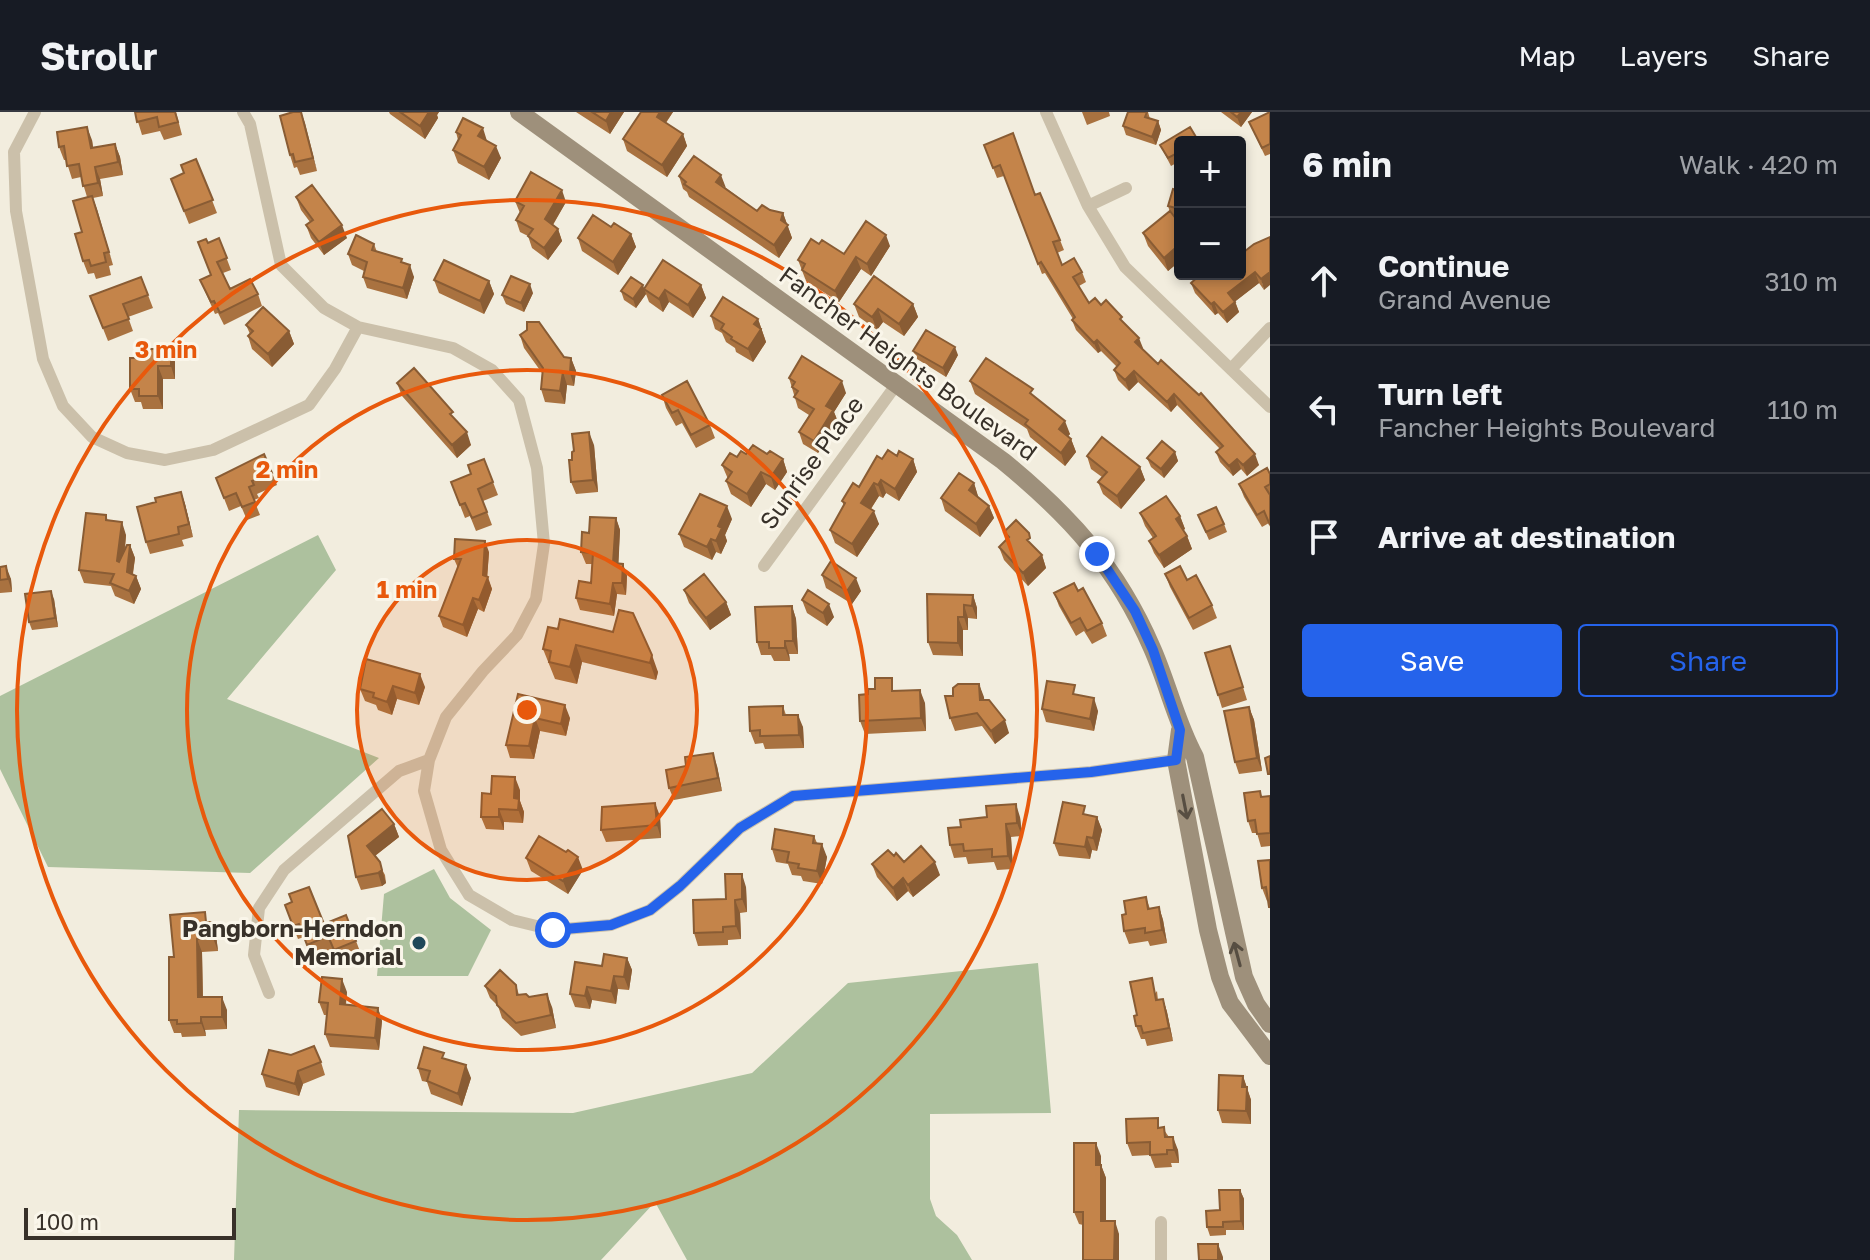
<!DOCTYPE html>
<meta charset="utf-8">
<style>
body{margin:0;font-family:"Golos Text",sans-serif;background:#20242c;color:#f1f3f6}
.controls{position:absolute;right:24px;top:24px;display:grid;overflow:hidden;border-radius:8px;box-shadow:0 4px 12px #0003}
.controls button{width:72px;height:72px;display:grid;place-items:center;padding:0;border:0;border-bottom:2px solid #363941;background:#171b24;color:#f1f3f6;font:40px sans-serif}
.scale{position:absolute;left:24px;bottom:20px;width:212px;box-sizing:border-box;padding-left:8px;border:4px solid #383129;border-top:0;font-size:22px;line-height:28px;white-space:nowrap;color:#383129;-webkit-text-stroke:6px #faf6ea;paint-order:stroke}
.stop{position:absolute;width:24px;height:24px;margin:-18px;border:6px solid #2563eb;border-radius:50%;background:#fff}
.stop.end{background:#2563eb;border-color:#fff;box-shadow:0 2px 8px #0008}
.list{margin:0;padding:0;list-style:none}
h2{display:flex;justify-content:space-between;align-items:center;height:104px;margin:0;padding:0 32px;font-size:34px}
h2 small{font-size:26px;font-weight:400;color:#9ea1a6}
.list li{display:grid;grid-template-columns:52px 1fr auto;gap:24px;align-items:center;box-sizing:border-box;height:128px;padding:0 32px;border-top:2px solid #363941}
.list b{display:block;font-size:30px;white-space:nowrap}
.list p{margin:0;font-size:26px;white-space:nowrap;color:#9ea1a6}
.list em{font-size:26px;font-style:normal;color:#9ea1a6}
.actions{display:flex;gap:16px;padding:24px 32px}
.actions a{flex:1;padding:18px 0;border:2px solid #2563eb;border-radius:8px;text-align:center;font-size:28px;color:#2563eb}
.actions .main{background:#2563eb;color:#fff}
.icon{flex:none;width:44px;height:44px;fill:none;stroke:currentColor;stroke-width:2;stroke-linecap:round;stroke-linejoin:round}
.map{position:relative;flex:none;width:1270px;height:1148px;overflow:hidden}
header{display:flex;align-items:center;gap:48px;box-sizing:border-box;height:112px;padding:0 40px;background:#171b24;border-bottom:2px solid #363941}
header strong{font-size:38px}
nav{display:flex;gap:44px;margin-inline-start:auto;font-size:28px}
main{display:flex}
aside{flex:1;background:#171b24}
.map>svg:first-child{display:block}
.green{fill:#adc19e}
.lines{fill:none;stroke-linecap:round;stroke-linejoin:round}
.street{stroke:#cbc0aa;stroke-width:12}
.secondary{stroke:#9e907b;stroke-width:18}
.wall{fill:#a97240}
.shaded-wall{fill:#895c34}
.building{fill:#c4844a;stroke:#895c34;stroke-width:2}
.oneway{stroke:#574e42}
.route{stroke:#2563eb;stroke-width:10}
.ring{fill:none;stroke:#e8590c;stroke-width:4}
.poi-dot{fill:#1f4859;stroke:#faf6ea;stroke-width:3}
.labels{text-anchor:middle;stroke-width:6;stroke-linejoin:round;paint-order:stroke}
.street-label{font-size:24px;fill:#383129;stroke:#faf6ea}
.poi-label{font-size:24px;font-weight:bold;fill:#383129;stroke:#faf6ea;text-anchor:end}
.centre{fill:#e8590c;stroke:#faf6ea;stroke-width:4}
.ring-label{font-size:24px;text-anchor:middle;font-weight:bold;fill:#e8590c;stroke:#faf6ea;stroke-width:6;stroke-linejoin:round;paint-order:stroke}
</style>
<header>
<strong>Strollr</strong>
<nav><a>Map</a><a>Layers</a><a>Share</a></nav>
</header>
<main>
<div class="map">
<svg width="1270" height="1148" viewBox="0 0 1270 1148">
<rect width="100%" height="100%" fill="#f2edde"/>
<path class="green" d="M318,423L336,458L227,587L379,646L250,761L48,755L0,657V584Z
M434,757L450,786L491,818L468,864H377L384,782Z
M1038,851L1051,1001L930,1002V1087L936,1104L957,1123L972,1148H687L655,1090L601,1148H234L239,998L573,1001L752,961L848,871Z"/>
<g class="lines">
<path class="street" d="M35,0L14,40L16,99L43,247L63,294L92,325L127,341L165,348L213,338L309,293L335,257L358,215
M243,0L250,12L281,153L324,196L358,215L453,236L492,258L519,288L537,356L544,432L536,487L517,523L483,559L446,605L429,648L424,679L441,738L469,783L512,808L553,818L611,813L650,798L680,774L740,716L793,684L1091,660L1180,647
M1046,0L1088,94L1125,155L1270,295
M1088,94L1126,76
M1231,257L1270,216
M764,454L896,273
M269,881L254,843L259,796L284,758L399,659L429,648
M1161,1110V1148"/>
<path class="secondary" d="M519,0L1003,349C1070,404 1117,455 1152,536C1168,572 1176,610 1195,645L1244,865L1256,892L1270,912
M1180,618L1176,648L1208,818L1220,865L1230,891L1270,944"/>
</g>
<path class="wall" d="M135,0H176L182,23L164,28L160,19L142,23Z
M301,0L317,59L300,63L297,55L294,56L290,43Z
M389,0H439L437,3L438,6L425,27L390,2Z
M576,0H624L610,22Z
M641,0H673L666,11L683,22L687,34L667,65L627,39L623,27Z
M1082,0H1109L1110,4L1087,13Z
M1128,0H1148L1150,7L1158,9L1161,18L1156,33L1126,23L1123,14Z
M1221,0H1252L1241,15Z
M1270,0V42L1265,44L1249,10Z
M456,20L487,29L501,46L489,68L458,51L453,38L458,28Z
M92,28L93,36L115,32L120,45L123,63L100,67L103,84L93,86L113,153L109,154L111,163L96,167L94,161L88,162L83,149L82,120L87,85L81,65L72,67L66,48H64L59,35Z
M1180,30V49L1171,54L1160,33Z
M984,33L1035,83L1060,128L1064,138L1057,141L1062,153L1082,160L1086,170L1079,174L1089,191L1101,193L1124,211L1143,237L1259,353L1247,364L1241,357L1233,364L1220,350L1216,340L1220,337L1177,293L1171,300L1138,270L1129,279L1118,268L1114,258L1117,255L1101,239L1098,241L1076,218L1072,208L1073,207L1045,161L1042,162L1004,64L997,66Z
M196,47L217,101L189,112L171,67L184,61Z
M679,64L726,76L757,99L770,98L783,101L792,126L779,146L689,85L687,80L683,77Z
M1180,79V105L1173,103L1180,112V149L1168,159L1148,134L1143,121L1170,100L1168,94Z
M296,85L347,126L324,143L311,126L306,113L310,110L301,98Z
M515,89L566,90L553,113L558,117L562,129L548,148L532,136L528,124L520,120L516,108L520,101Z
M611,115L631,122L636,135L618,163L582,139L578,126Z
M219,126L231,158L223,161L230,177L258,182L262,194L224,213L218,201L215,202L200,168L211,163L208,131Z
M374,132L377,140L403,151L414,165L407,187L367,176L363,165L364,159L352,153L348,142Z
M819,132L844,142L890,134L871,164L861,157L839,190L806,169L798,148Z
M1254,132L1264,178L1259,171L1235,189L1239,200L1227,211L1218,201L1215,203L1195,181L1191,171L1240,162Z
M141,165L153,196L128,205L133,219L108,229L90,184Z
M434,168L489,169L494,182L484,202L439,181Z
M701,173L706,186L693,206L669,190L663,200L649,190L646,182L636,196L624,188L621,179Z
M533,181L524,200L506,192L502,183Z
M854,192H913L918,205L904,224L883,210L877,218L859,205Z
M711,204L758,207L766,230L753,250L736,240L735,236L726,230L722,221L715,217Z
M246,213L289,219L294,232L272,255L252,237L248,224L250,222Z
M520,223L564,245L571,246L576,259L574,274L567,273L565,292L545,290L541,277L542,261L524,236Z
M171,237L175,250V267H163V297H143L141,290H135L130,277L147,246Z
M913,239L958,243L946,265L917,247Z
M789,266L846,281L834,300L838,310L818,341L803,332L799,320L809,303L798,296Z
M970,269L1036,286L1070,322L1068,324L1071,327L1076,340L1065,354L1030,325L1027,317L975,282Z
M397,271L456,308L471,333L457,346L402,284Z
M662,283L710,313L715,326L696,336L682,311L676,314L666,296Z
M594,333L598,380L576,382L571,370L572,348Z
M1175,340L1178,349L1164,366L1151,355L1147,346Z
M264,342L277,373L257,382L259,386L254,388L260,403L247,408L241,394L229,399L216,366Z
M746,342H767L783,347L787,360L775,378L766,372L751,395L731,382L726,369L728,367L722,353L737,345Z
M897,344L913,347L917,360L899,389L886,381L883,386L879,384L871,397L879,412L857,445L835,431L830,418L844,394L842,389L859,375L882,347Z
M1087,344L1140,355L1145,368L1121,397L1103,382L1098,370L1102,365L1091,357Z
M484,347L498,383L483,389L492,413L476,419L470,404L465,406L451,370L471,362Z
M1270,362V415L1269,411L1262,415L1244,385L1239,372Z
M974,371L978,385L989,394L994,406L980,425L945,399L941,386Z
M181,380L185,392L193,425L182,428L184,434L150,442L146,430L156,390Z
M1140,401L1180,404L1185,417L1183,418L1187,424L1192,437L1164,456L1154,441L1149,429L1153,426L1145,414Z
M106,403L108,409L126,423L125,438L130,433L135,446L133,462L136,464L141,477L134,492L115,484L111,474L84,471L79,458Z
M1198,403L1224,412L1227,420L1209,428Z
M616,406L620,418L618,452H623L627,464L626,483L617,482L614,504L580,498L576,486L591,471L592,452H586L581,440L589,421Z
M732,407L725,423L727,429L721,442L716,440L712,448L684,435L679,422Z
M1004,420L1042,443L1046,456L1028,474L1004,448L999,435L1007,428Z
M489,440L487,465L492,477L484,500L478,497L467,525L443,515L439,504L458,456L454,447Z
M0,455L11,467L12,480L0,481Z
M1165,462L1187,468L1212,493L1217,506L1193,518L1170,475Z
M822,463L861,479L852,492L826,476Z
M684,478L726,490L731,503L710,518L689,491Z
M1078,479L1102,511L1107,524L1092,532L1084,519L1076,524L1059,494L1054,481Z
M973,483L977,496V507L968,506V518H963V544L933,543L928,530Z
M54,487L58,515L32,518L29,510Z
M802,488L834,505L827,514L807,501Z
M792,494L796,507L798,542H789L790,549H774L771,543H761L757,530Z
M619,498L658,560L656,568L582,550L577,572L555,567L543,537L558,517L613,520Z
M1234,546L1247,588L1222,596L1218,583Z
M366,547L425,575L419,593L397,587L392,603L378,598L376,593L365,589L360,577Z
M979,572L984,588L1009,621L995,632L982,614L955,619L950,606L953,584Z
M896,579L925,591L926,619L865,622L860,609Z
M518,582L570,606L566,624L540,619L534,647L510,646L506,633Z
M1079,584L1098,599L1094,619L1046,610L1042,597Z
M783,594L786,603L803,615L804,636L765,637L763,631L755,632L750,619Z
M1249,595L1254,608L1262,659L1239,662L1235,650Z
M717,654L722,679L674,688L669,676Z
M520,678V689L524,700L523,711L504,710V718L486,717L481,705L491,682Z
M1260,679L1262,685L1270,684V734L1261,735L1257,721H1252L1248,709Z
M1088,703L1097,705L1102,718L1097,739L1092,738L1090,747L1059,744L1054,731Z
M660,704L661,726L606,730L601,718Z
M1020,705L1022,724L1011,725L1013,757L997,758L994,750L968,752L966,745L954,746L950,733L961,715Z
M394,712L399,725L375,744L385,763L386,771L382,774L361,778L356,765Z
M814,724L817,731L827,745L822,772L803,769L801,764L792,763L788,752L776,750L772,737Z
M894,744L904,750L940,763L913,785L908,779L897,789L877,765L872,752Z
M526,746L583,758L568,782L531,759Z
M1270,748V797L1268,788L1267,789L1262,776Z
M746,775L747,800L740,801L741,827L728,828V833L698,834L694,821L726,787Z
M1146,785L1150,797L1159,795L1163,808L1167,831L1150,834L1148,829L1129,832L1124,819L1126,802Z
M285,793L324,812L346,803L361,842L338,851L333,837L312,845L304,825L298,827Z
M208,810H212L216,823L218,839L202,840L203,885L227,898V917L205,918L206,924L182,925L181,921H174L169,908L174,845Z
M627,846L632,858L629,878L618,877L616,892L592,888L590,897L575,895L570,882L602,854Z
M516,873L519,883L529,885L552,895L556,916L521,924L502,906L498,894L490,886L485,874Z
M1157,879L1158,888L1163,887L1167,900L1173,929L1147,934L1145,927H1141L1136,914L1137,903Z
M347,880L346,893L378,896L382,909L379,938L330,935L325,922L327,903H324L319,890Z
M446,947L471,966L462,994L431,982L427,970L422,969L418,956Z
M321,950L325,963L303,972L299,984L266,975L262,962Z
M1243,964L1251,988V1012L1222,1011L1218,998Z
M1162,1015L1178,1038L1179,1051H1171L1172,1055L1155,1056L1150,1043L1132,1044L1127,1031Z
M1101,1044V1053L1106,1066V1109L1119,1122L1079,1112L1074,1100Z
M1240,1078L1244,1087V1118H1226V1123L1210,1124L1207,1115L1220,1098Z"/>
<path class="shaded-wall" d="M301,0L305,11L317,59L313,46Z
M429,0H439L437,3L438,6L425,27L420,14Z
M611,0H624L610,22L606,9Z
M660,0H673L661,17L657,5Z
M1241,0H1252L1241,15L1237,5Z
M1158,9L1161,18L1156,33L1152,25Z
M87,15L92,28L95,49L91,36Z
M483,16L487,29L478,24Z
M683,22L687,34L667,65L662,53Z
M115,32L120,45L123,63L118,50Z
M496,34L501,46L489,68L484,55Z
M95,55L100,67L103,84L98,71Z
M721,63L726,76L716,70Z
M562,78L566,90L549,119L545,107Z
M92,84L97,97L113,153L109,140Z
M783,101L792,126L779,146L774,133Z
M342,113L347,126L324,143L319,130Z
M558,117L562,129L548,148L544,136Z
M631,122L636,135L618,163L613,150Z
M886,123L890,134L871,164L867,152Z
M1180,132V149L1168,159L1164,146Z
M856,145L861,157L839,190L835,179Z
M410,153L414,165L407,187L403,176Z
M1255,160L1259,171L1232,192L1228,181Z
M1270,160V173L1264,178L1261,167Z
M489,169L494,182L484,202L480,189Z
M530,172L533,181L524,200L521,191Z
M643,173L646,182L636,196L633,187Z
M701,173L706,186L693,206L688,193Z
M665,178L669,190L663,200L659,187Z
M1214,190L1218,201L1215,203L1211,192Z
M1235,190L1239,200L1227,211L1223,200Z
M913,192L918,205L904,224L899,212Z
M878,197L883,210L877,218L872,205Z
M758,207L766,230L753,250L748,237L754,212Z
M289,219L294,232L272,255L268,242Z
M1139,226L1143,236L1139,240L1135,230Z
M1097,228L1101,239L1098,241L1094,231Z
M955,235L958,243L946,265L943,256Z
M171,237L175,250V267L171,254Z
M571,246L576,259L574,274L570,261Z
M158,254L163,267V297L158,284Z
M1134,259L1138,270L1129,279L1125,268Z
M563,260L567,273L565,292L560,279Z
M842,269L846,281L834,300L838,310L818,341L814,329L826,294Z
M1174,282L1177,293L1171,300L1167,290Z
M1065,309L1070,322L1063,330L1059,317Z
M467,320L471,333L457,346L452,333Z
M589,320L594,333L598,380L593,368Z
M1071,327L1076,340L1065,354L1061,341Z
M1175,340L1178,349L1164,366L1161,357Z
M1255,342L1259,353L1247,364L1243,353Z
M783,347L787,360L775,378L771,365Z
M913,347L917,360L899,389L895,377Z
M1237,347L1241,357L1233,364L1229,354Z
M1140,355L1145,368L1121,397L1117,384Z
M761,360L766,372L751,395L747,382Z
M881,368L886,381L883,386L878,373Z
M874,371L879,384L866,404L861,391Z
M974,371L978,384L973,391L969,378Z
M181,380L185,392L193,425L189,412Z
M727,394L732,407L725,423L727,429L721,442L716,429L718,414Z
M989,394L994,406L980,425L976,412Z
M874,399L879,412L857,445L852,432Z
M1180,404L1185,417L1180,420L1176,407Z
M616,406L620,418L618,463L613,451Z
M122,410L126,423L122,462L117,449Z
M1187,424L1192,437L1164,456L1159,443Z
M711,427L716,440L712,448L707,435Z
M485,429L489,440L487,468L488,465L492,477L484,500L479,488L483,463Z
M130,433L135,446L131,473L127,460Z
M1042,443L1046,456L1028,474L1023,461Z
M623,452L627,464L626,483L622,471Z
M6,454L11,467L12,480L8,467Z
M136,464L141,477L134,492L129,479Z
M856,466L861,479L852,492L847,479Z
M613,471L617,482L614,504L610,492Z
M51,479L54,487L58,515L55,506Z
M973,483L977,496V507L972,494Z
M473,486L478,497L467,525L463,513Z
M726,490L731,503L710,518L706,506Z
M829,492L834,505L827,514L823,501Z
M964,493L968,506V518L964,505Z
M792,494L796,507L798,542L793,529Z
M958,505L963,518V544L958,531Z
M785,529L789,542L790,549L785,536Z
M576,533L582,550L577,572L570,555Z
M652,543L658,560L656,568L650,551Z
M420,562L425,575L419,593L415,581Z
M979,572L984,585L985,601L980,588Z
M393,574L397,587L392,603L387,590Z
M920,578L925,591L926,619L921,606Z
M1094,586L1098,599L1094,619L1090,607Z
M565,593L570,606L566,624L561,612Z
M1249,595L1254,608L1262,659L1257,646Z
M798,603L803,615L804,636L799,623Z
M535,606L540,619L534,647L529,634Z
M1005,608L1009,621L995,632L991,619Z
M713,641L717,654L722,679L718,666Z
M515,665L520,678V689L524,700L523,711L514,686Z
M655,691L660,704L661,726L657,713Z
M1016,692L1020,705L1022,724L1017,711Z
M499,697L504,710V718L499,705Z
M1097,705L1102,718L1097,739L1093,726Z
M394,712L399,725L372,746L367,734Z
M1006,712L1011,725L1013,757L1008,744Z
M1087,725L1092,738L1090,747L1085,735Z
M822,732L827,745L822,772L817,759Z
M578,745L583,758L568,782L563,769Z
M380,750L386,771L382,774L378,761Z
M935,750L940,763L913,785L908,773Z
M742,762L746,775L747,800L742,787Z
M903,766L908,779L897,789L893,776Z
M735,788L740,801L741,827L736,814Z
M1159,795L1163,808L1167,831L1162,818Z
M212,810L216,823L218,839L213,826Z
M197,827L202,840L203,898L198,885Z
M627,846L632,858L629,878L624,865Z
M614,864L618,877L616,892L611,879Z
M342,867L347,880L344,905L340,892Z
M587,875L592,888L590,897L585,884Z
M547,882L552,895L556,916L551,903Z
M222,885L227,898V917L222,905Z
M1163,887L1167,900L1173,929L1169,916Z
M378,896L382,909L379,938L375,926Z
M201,905L205,918L206,924L201,911Z
M466,953L471,966L462,994L458,982Z
M298,959L303,972L299,984L295,972Z
M1243,964L1251,988V1012L1246,999L1242,975Z
M1173,1025L1178,1038L1179,1051L1174,1038Z
M1096,1031L1101,1044V1066L1096,1053Z
M1101,1053L1106,1066V1122L1101,1109Z
M1240,1078L1244,1087V1118L1241,1109Z
M1115,1109L1119,1122V1148H1114Z
M1218,1132L1223,1145V1148H1218Z"/>
<path class="building" d="M135,0H175L178,10L159,15L157,5L137,10Z
M293,0H301L313,46L295,50L293,42L290,43L280,4Z
M400,0H429L420,14Z
M592,0H611L606,9Z
M641,0H660L657,5L683,22L662,53L623,27Z
M1128,0H1147L1145,5L1158,9L1152,25L1123,14Z
M1231,0H1241L1237,5Z
M1270,0V32L1262,36L1249,10Z
M463,6L483,16L478,24L496,34L484,55L453,38L461,23L456,20Z
M87,15L91,36L115,32L118,50L95,55L98,71L83,74L79,52L67,54L64,34L59,35L57,20Z
M1190,15L1199,30H1180V42L1179,40L1168,46L1160,33Z
M1013,21L1035,83L1040,81L1060,128L1053,130L1062,153L1074,146L1082,160L1073,165L1089,191L1095,186L1101,193L1106,188L1122,205L1120,207L1139,226L1135,230L1158,252L1161,248L1199,283L1201,281L1255,342L1243,353L1237,347L1229,354L1216,340L1223,334L1174,282L1167,290L1134,259L1125,268L1114,258L1120,251L1097,228L1094,231L1072,208L1075,205L1041,150L1038,152L1000,53L993,56L984,33Z
M694,44L721,63L716,70L757,99L762,93L770,98L783,101L781,108L788,113L774,133L684,72L686,70L679,64Z
M196,47L213,88L184,99L171,67L184,61L181,53Z
M531,60L562,78L545,107L558,117L544,136L528,124L533,117L516,108L524,94L515,89Z
M312,73L342,113L319,130L306,113L313,108L296,85Z
M1173,77L1180,79V97L1168,94Z
M92,84L109,140L104,141L106,150L91,154L89,148L83,149L75,122L82,120L73,89Z
M1170,99L1180,112V132L1164,146L1143,121Z
M593,103L611,115L614,111L631,122L613,150L578,126Z
M866,109L886,123L867,152L856,145L835,179L802,158L805,152L798,148L811,127L819,132L822,128L844,142Z
M356,123L374,132L372,138L402,147L401,150L410,153L403,176L363,165L367,150L348,142Z
M1270,125V160L1261,167L1255,160L1228,181L1235,190L1223,200L1214,190L1211,192L1191,171L1201,162H1240V143L1254,132Z
M219,126L227,146L217,150L230,177L250,167L258,182L220,201L214,189L211,190L200,168L211,163L198,130L206,127L208,131Z
M444,148L489,169L480,189L434,168Z
M663,148L701,173L688,193L665,178L659,187L644,177Z
M511,164L530,172L521,191L502,183Z
M874,164L913,192L899,212L878,197L872,205L854,192Z
M141,165L148,183L123,192L129,207L103,216L90,184Z
M631,165L643,173L633,187L621,179Z
M723,185L758,207L754,212L761,217L748,237L731,227L732,225L721,217L724,212L711,204Z
M263,195L289,219L268,242L248,224L253,219L246,213Z
M527,210H539L564,245L571,246L570,261L563,260L560,279L541,277L543,256L520,223L527,218Z
M926,218L955,235L943,256L913,239Z
M147,237H171V254H158V284H139V277H130V246H147Z
M802,244L842,269L826,294L833,298L814,329L799,320L814,297L794,285L798,279L792,275L795,270L789,266Z
M986,246L1033,277L1030,281L1065,309L1059,317L1071,327L1061,341L1025,312L1028,308L970,269Z
M414,256L453,300L450,302L467,320L452,333L397,271Z
M687,269L710,313L691,323L678,298L672,301L662,283Z
M589,320L593,368L571,370L569,348H572V340L574,339L572,322Z
M1102,325L1140,355L1117,384L1098,370L1107,360L1087,344Z
M1162,329L1175,340L1161,357L1147,346Z
M753,333L767,342L770,339L783,347L771,365L761,360L747,382L726,369L732,360L722,353L730,341L737,345L741,339L746,342Z
M888,338L897,344L899,339L913,347L895,377L881,368L878,373L874,371L861,391L874,399L852,432L830,418L845,391L842,389L853,371L859,375L877,344L882,347Z
M264,342L272,361L252,369L254,373L249,375L255,390L242,395L236,381L224,386L216,366Z
M484,347L493,370L478,377L487,400L472,406L465,391L460,393L451,370L471,362L468,353Z
M1267,356L1270,362V372L1265,375L1270,383V413L1264,399L1257,403L1239,372Z
M959,361L974,371L969,378L989,394L976,412L941,386Z
M181,380L189,412L178,415L179,422L146,430L137,395L156,390L155,386Z
M700,382L727,394L718,414L722,416L716,429L711,427L707,435L679,422Z
M1166,384L1180,404L1176,407L1187,424L1159,443L1149,429L1156,424L1140,401Z
M1216,395L1224,412L1206,420L1198,403Z
M86,401L106,403V408L122,410L117,449L119,450L127,433H130L127,460L136,464L129,479L110,471L114,462L79,458Z
M590,405L616,406L613,451L623,452L622,471H613L610,492L576,486L579,469L591,471L593,441L581,440L582,420L589,421Z
M1016,408L1029,421L1030,426L1027,428L1042,443L1023,461L999,435L1009,425L1004,420Z
M455,427L485,429L483,463L488,465L479,488L473,486L463,513L439,504L461,447H454Z
M831,449L856,466L847,479L822,463Z
M6,454L8,467L0,468V455Z
M1180,454L1187,468L1196,463L1212,493L1189,506L1165,462Z
M704,462L726,490L706,506L684,478Z
M1074,471L1078,479L1083,476L1102,511L1087,519L1080,506L1071,511L1054,481Z
M808,478L829,492L823,501L802,488Z
M51,479L55,506L29,510L25,482Z
M927,482L973,483L972,494L964,493V505H958V531L928,530Z
M792,494L793,529H785V536H769V530H757L755,495Z
M619,498L633,501L652,543L650,551L576,533L570,555L549,550L551,539L543,537L548,515L558,517L560,507L613,520Z
M1230,534L1243,575L1218,583L1205,541Z
M366,547L420,562L415,581L393,574L387,590L373,585L374,581L360,577Z
M875,566H892V579L920,578L921,606L860,609L859,583L868,582V577H875Z
M1047,569L1075,573L1073,582L1094,586L1090,607L1042,597Z
M958,572H979L980,588H989L1005,608L991,619L977,601L950,606L945,584H953V576Z
M518,582L565,593L561,612L535,606L529,634L506,633Z
M783,594V603H798L799,623L760,624V618L750,619L749,595Z
M1249,595L1257,646L1235,650L1224,599Z
M713,641L718,666L669,676L666,658L686,654L685,645Z
M1270,644V662H1268L1265,646Z
M492,664L515,665L514,686L519,687L518,698L499,697V705H481L482,681L491,682Z
M1260,679L1261,685L1270,684V721L1257,722L1255,708L1248,709L1244,681Z
M1063,690L1085,694L1083,702L1097,705L1093,726L1087,725L1085,735L1054,731Z
M655,691L657,713L601,718L602,695Z
M1016,692L1017,711L1006,712L1008,744L992,745V737L964,739L963,732L950,733L948,716L961,715L960,708L987,705L986,694Z
M382,697L394,712L367,734L380,750L382,758L378,761L356,765L348,724Z
M775,717L814,724L813,731L822,732L817,759L798,756L799,752L787,750L789,740L772,737Z
M539,724L566,740L568,738L578,745L563,769L526,746Z
M921,734L935,750L908,773L903,766L893,776L872,752L888,738L894,744L896,741L904,750Z
M1270,748V795H1269L1266,775L1262,776L1258,749Z
M725,762H742V787L735,788L736,814L723,815V820L694,821L693,788L726,787Z
M309,775L324,812L346,803L356,829L334,838L328,824L307,833L299,812L293,814L285,793L292,790L289,782Z
M1146,785L1148,797L1159,795L1162,818L1145,821V816L1124,819L1122,803L1126,802L1124,789Z
M205,800L206,810H212L213,826L197,827L198,885H222V905H201V911L177,912V908H169V845H174L170,803Z
M604,842L627,846L624,865L614,864L611,879L587,875L585,884L570,882L575,850L602,854Z
M500,858L516,873L517,883L526,882L529,885L547,882L551,903L516,911L497,893L496,884L485,874Z
M322,865L342,867L340,892L378,896L375,926L325,922L328,891L319,890Z
M1152,866L1156,888L1163,887L1169,916L1143,921L1141,914H1136L1134,904L1137,903L1130,870Z
M314,934L321,950L298,959L295,972L262,962L269,938L291,943Z
M424,935L444,941L442,946L466,953L458,982L427,969L430,959L418,956Z
M1219,963L1243,964L1242,975H1247L1246,999L1218,998Z
M1158,1006V1016L1164,1015L1165,1025H1173L1174,1038H1167V1042L1150,1043V1030L1127,1031L1126,1007Z
M1074,1031H1096V1053H1101V1109H1115L1114,1148H1083V1100H1074Z
M1219,1078H1240L1241,1109L1223,1110V1115H1207L1206,1099L1220,1098Z
M1198,1132H1218V1148H1199Z"/>
<defs><path id="oneway-shaft" d="M-6 0H5M1.5-3L5.5 0L1.5 3" fill="none" stroke-width="1.6" stroke-linecap="round" stroke-linejoin="round" transform="scale(2)"/></defs>
<g class="oneway">
<use href="#oneway-shaft" transform="translate(1185 695) rotate(79)"/>
<use href="#oneway-shaft" transform="translate(1237 842) rotate(-105)"/>
</g>
<g class="lines">
<path class="route" d="M553,818L611,813L650,798L680,774L740,716L793,684L1091,660L1176,648L1180,618L1153,538L1135,499L1097,442"/>
</g>
<circle cx="527" cy="598" r="170" fill="#e8590c" fill-opacity=".12"/>
<g class="ring">
<circle cx="527" cy="598" r="170"/>
<circle cx="527" cy="598" r="340"/>
<circle cx="527" cy="598" r="510"/>
</g>
<circle class="poi-dot" cx="419" cy="831" r="8"/>
<g class="labels">
<g class="street-label">
<text transform="translate(908 252) rotate(36)" y="8">Fancher Heights Boulevard</text>
<text transform="translate(812 351) rotate(-54)" y="8">Sunrise Place</text>
</g>
<g class="poi-label">
<text x="403" y="825">Pangborn-Herndon<tspan x="403" dy="28">Memorial</tspan></text>
</g>
</g>
<circle cx="527" cy="598" r="12" class="centre"/>
<g class="ring-label">
<text x="166" y="246">3 min</text>
<text x="287" y="366">2 min</text>
<text x="407" y="486">1 min</text>
</g>
</svg>
<div class="controls">
<button>+</button>
<button>−</button>
</div>
<div class="scale">100 m</div>
<div class="stop" style="left:553px;top:818px"></div>
<div class="stop end" style="left:1097px;top:442px"></div>
</div>
<aside>
<h2>6 min<small>Walk · 420 m</small></h2>
<ul class="list">
<li><svg class="icon" aria-label="ahead" viewBox="0 0 24 24"><path d="M12 20V5M6 11l6-6 6 6"/></svg><div><b>Continue</b><p>Grand Avenue</p></div><em>310 m</em></li>
<li><svg class="icon" aria-label="left" viewBox="0 0 24 24"><path d="M17 20v-9H6M10 6l-5 5 5 5"/></svg><div><b>Turn left</b><p>Fancher Heights Boulevard</p></div><em>110 m</em></li>
<li><svg class="icon" aria-label="arrive" viewBox="0 0 24 24"><path d="M6 21V4h12l-3 4 3 4H6"/></svg><div><b>Arrive at destination</b></div></li>
</ul>
<div class="actions"><a class="main">Save</a><a>Share</a></div>
</aside>
</main>
